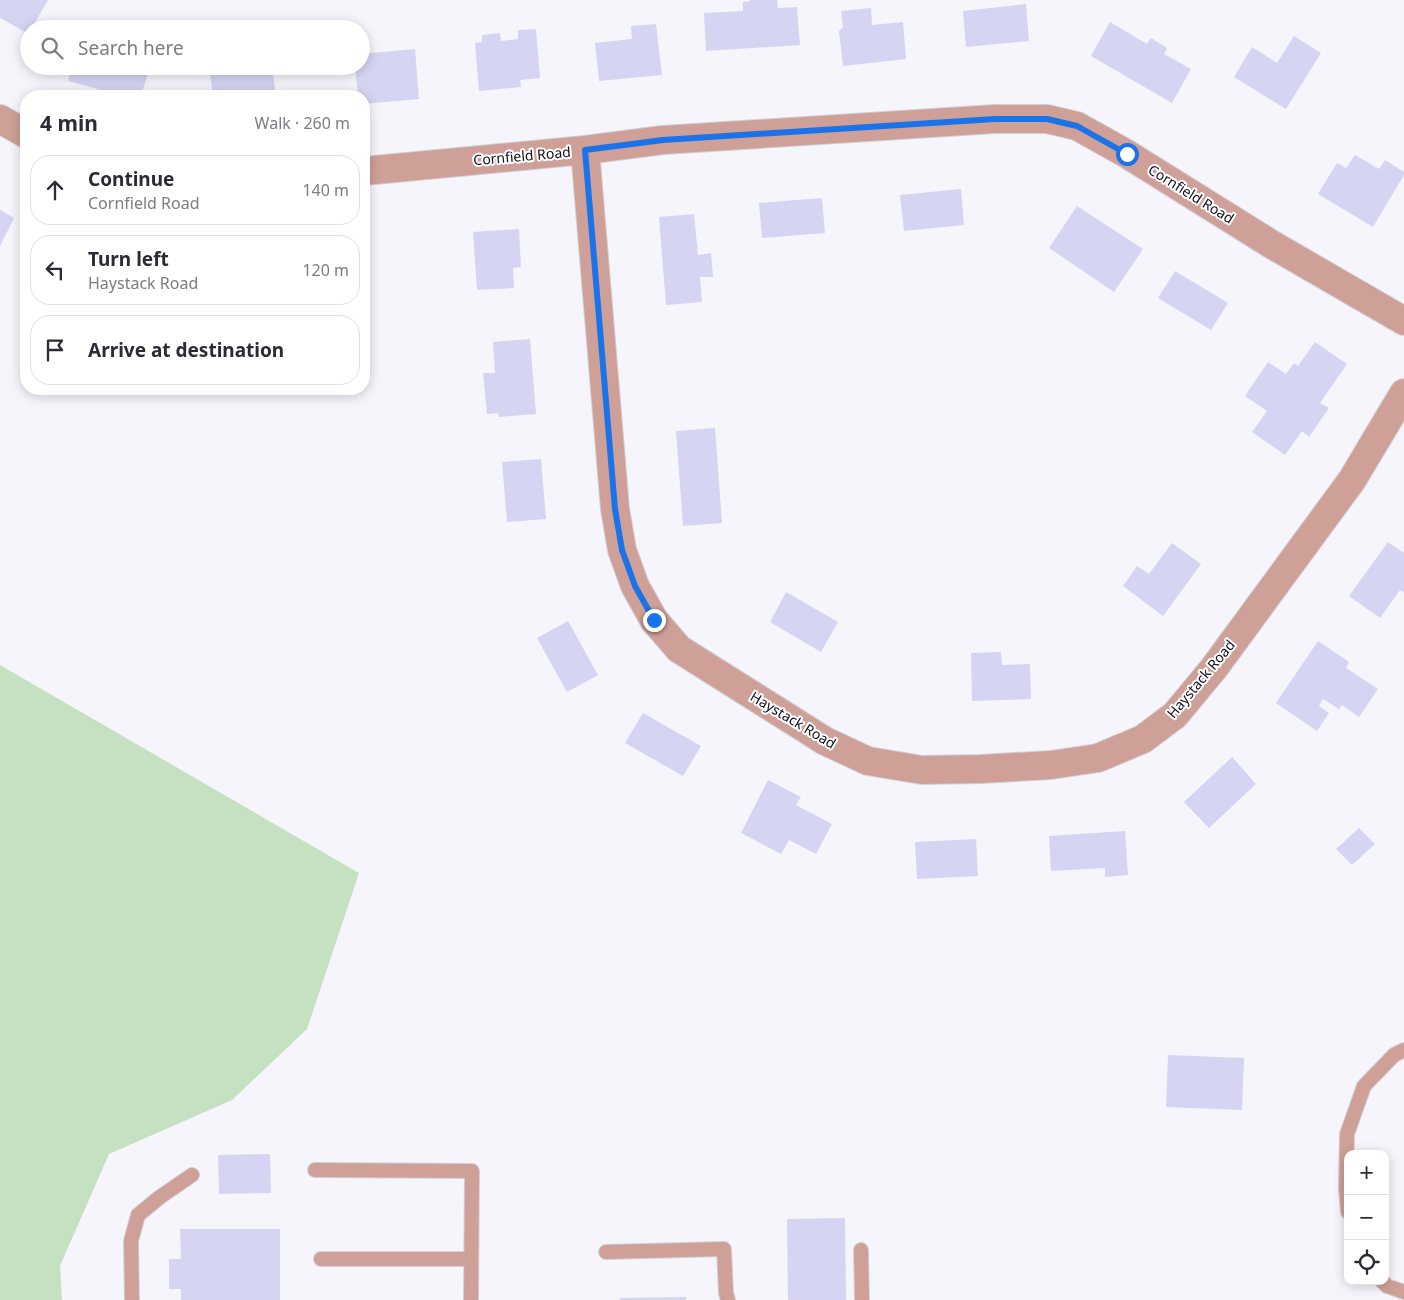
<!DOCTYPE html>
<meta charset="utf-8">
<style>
body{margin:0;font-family:"Noto Sans",sans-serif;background:#f2f2f3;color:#2b2b33}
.controls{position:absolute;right:15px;bottom:15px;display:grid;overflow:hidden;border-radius:10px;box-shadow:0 2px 12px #0003}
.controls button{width:45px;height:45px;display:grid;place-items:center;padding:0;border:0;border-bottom:1px solid #e1e1e2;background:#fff;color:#2b2b33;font:25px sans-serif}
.stop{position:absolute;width:15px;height:15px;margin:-11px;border:4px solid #1a73e8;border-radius:50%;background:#fff}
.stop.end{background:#1a73e8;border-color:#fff;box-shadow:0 1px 5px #0008}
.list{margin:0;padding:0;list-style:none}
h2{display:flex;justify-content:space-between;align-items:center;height:65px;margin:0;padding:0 20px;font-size:21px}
h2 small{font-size:16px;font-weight:400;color:#7c7c81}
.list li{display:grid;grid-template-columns:32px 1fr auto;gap:15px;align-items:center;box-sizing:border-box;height:70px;margin:0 10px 10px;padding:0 10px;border:1px solid #e1e1e2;border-radius:20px}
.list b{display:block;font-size:19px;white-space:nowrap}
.list p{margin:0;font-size:16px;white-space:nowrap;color:#7c7c81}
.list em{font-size:16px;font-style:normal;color:#7c7c81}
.icon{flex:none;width:28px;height:28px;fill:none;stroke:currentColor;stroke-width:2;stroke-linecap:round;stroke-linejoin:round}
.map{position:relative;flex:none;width:1404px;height:1300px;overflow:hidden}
.search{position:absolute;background:#fff;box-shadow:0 2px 12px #0003;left:20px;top:20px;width:350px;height:55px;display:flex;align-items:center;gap:12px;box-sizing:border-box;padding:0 18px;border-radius:28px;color:#7c7c81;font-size:19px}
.panel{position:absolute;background:#fff;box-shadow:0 2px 12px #0003;left:20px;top:90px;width:350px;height:305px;border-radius:20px}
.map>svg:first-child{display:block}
.green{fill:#c5e1c1}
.building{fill:#d5d4f2}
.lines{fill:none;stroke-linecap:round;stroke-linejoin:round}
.lane-casing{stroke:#d1d0d7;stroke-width:16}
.street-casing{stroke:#d1d0d7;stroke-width:30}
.lane{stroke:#cfa098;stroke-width:14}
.street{stroke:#cfa098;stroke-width:28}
.route{stroke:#1a73e8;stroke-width:6}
.labels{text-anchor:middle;stroke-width:4;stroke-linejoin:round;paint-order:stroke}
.street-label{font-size:14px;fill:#100e18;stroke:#fff}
</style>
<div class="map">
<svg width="1404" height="1300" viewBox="0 0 1404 1300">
<rect width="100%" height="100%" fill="#f6f5fb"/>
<path class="green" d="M0,665L359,873L307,1029L232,1100L109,1154L60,1266L62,1300H0Z"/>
<path class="building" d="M0,0H48L31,29H29V34L0,18Z
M750,0H777L778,8L797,7L800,45L706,51L704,13L743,11V2L750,1Z
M1026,4L1029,41L966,47L963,11Z
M871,8L872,25L903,22L906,59L843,66L839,31L843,27L841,11Z
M1110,22L1147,44L1151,38L1167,48L1164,54L1191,69L1172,103L1091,56Z
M656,24L662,75L599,81L595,43L632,39L631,26Z
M536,29L540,78L520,80L521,87L479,91L475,43L482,42V35L500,33L501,41L518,39V30Z
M1294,36L1321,53L1286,109L1234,77L1252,47L1277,63Z
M415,49L419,99L364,104V96H358L355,66H361V54Z
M72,66H150L141,96H105L101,90L68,81Z
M209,66H272L276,96H237L236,94L213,96Z
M1355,155L1379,169L1385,160L1404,172V175L1373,227L1318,194L1337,163L1346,168Z
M961,189L964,225L904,231L900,195Z
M822,198L825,233L762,238L759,203Z
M1077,206L1143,249L1114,292L1049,248Z
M0,210L14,218L0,246Z
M694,214L698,255L711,253L713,277H700L702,302L666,305L659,217Z
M519,229L521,267L513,268L514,288L477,290L473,232Z
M1175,271L1228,303L1211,330L1158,298Z
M530,339L536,414L499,417L498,413L487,414L483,373H495L493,342Z
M1315,342L1347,364L1320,403L1329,408L1309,437L1302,431L1285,455L1252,432L1267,411L1245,396L1268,362L1286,374L1294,363L1298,366Z
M715,428L722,523L683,526L676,431Z
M541,459L546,519L507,522L502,462Z
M1388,542L1404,553V593L1400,590L1380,618L1349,596Z
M1172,543L1201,564L1163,616L1123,586L1137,566L1149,574Z
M786,592L838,622L821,652L770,622Z
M568,621L598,675L567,692L537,638Z
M1318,641L1349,662L1346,668L1378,689L1359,717L1342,705L1339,709L1323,699L1319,706L1329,713L1317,731L1276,703Z
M1001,652L1002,665L1030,664L1031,699L972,701L971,653Z
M643,713L701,746L683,776L625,743Z
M1232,757L1256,784L1209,828L1184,802Z
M768,780L801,797L796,805L832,824L816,854L789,840L781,854L741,833Z
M1359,828L1375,844L1352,865L1336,849Z
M1125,831L1128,875L1105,877V868L1051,871L1049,836Z
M976,839L978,876L917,879L915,842Z
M1168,1055L1244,1058L1242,1110L1166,1107Z
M270,1154L271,1193L219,1194L218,1155Z
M845,1218L846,1300H788L787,1219Z
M180,1229H280V1300H181V1289H169V1259H181Z
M686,1297V1300H620V1298Z"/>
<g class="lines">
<g class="lane-casing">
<path id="lane" d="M315,1170L472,1171L471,1300
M1348,1212L1346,1188L1347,1134L1364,1086L1394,1055L1404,1050
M861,1250L862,1300
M606,1252L724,1249L726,1293L728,1300
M321,1259H471
M1382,1281L1387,1286L1404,1292
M132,1300L131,1241L138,1215L160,1197L192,1175"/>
</g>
<g class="street-casing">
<path id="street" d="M0,119L26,134
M585,150L615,509L622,550L635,586L654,620L679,649L825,741L868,761L922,770L980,769L1051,765L1098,758L1143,739L1175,715L1214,668L1352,480L1404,393
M364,171L585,150L663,140L995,119H1047L1077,126L1127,154L1271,244L1404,321"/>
</g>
<use href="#lane" class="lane"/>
<use href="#street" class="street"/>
</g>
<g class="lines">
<path class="route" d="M654,620L635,586L622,550L615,509L585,150L663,140L995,119H1047L1077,126L1127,154"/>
</g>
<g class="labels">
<g class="street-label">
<text transform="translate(522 156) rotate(-5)" y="5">Cornfield Road</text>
<text transform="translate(1191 194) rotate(32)" y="5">Cornfield Road</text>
<text transform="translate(1201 679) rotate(-50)" y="5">Haystack Road</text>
<text transform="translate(793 720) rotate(31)" y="5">Haystack Road</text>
</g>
</g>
</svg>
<div class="controls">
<button>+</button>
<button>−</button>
<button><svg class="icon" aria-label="locate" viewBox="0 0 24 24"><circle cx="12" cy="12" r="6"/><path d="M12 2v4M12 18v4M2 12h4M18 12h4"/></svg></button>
</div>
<div class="stop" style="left:1127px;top:154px"></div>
<div class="stop end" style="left:654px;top:620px"></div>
<div class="search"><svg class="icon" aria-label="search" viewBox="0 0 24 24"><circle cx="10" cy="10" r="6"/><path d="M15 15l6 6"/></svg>Search here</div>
<section class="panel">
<h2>4 min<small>Walk · 260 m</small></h2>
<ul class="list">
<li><svg class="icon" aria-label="ahead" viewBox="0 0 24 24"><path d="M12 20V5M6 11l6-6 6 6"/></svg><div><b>Continue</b><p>Cornfield Road</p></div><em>140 m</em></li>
<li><svg class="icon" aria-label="left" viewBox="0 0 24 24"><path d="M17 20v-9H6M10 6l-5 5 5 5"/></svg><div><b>Turn left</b><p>Haystack Road</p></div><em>120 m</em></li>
<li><svg class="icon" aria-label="arrive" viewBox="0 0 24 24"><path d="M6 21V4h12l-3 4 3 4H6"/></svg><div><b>Arrive at destination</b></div></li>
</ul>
</section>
</div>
